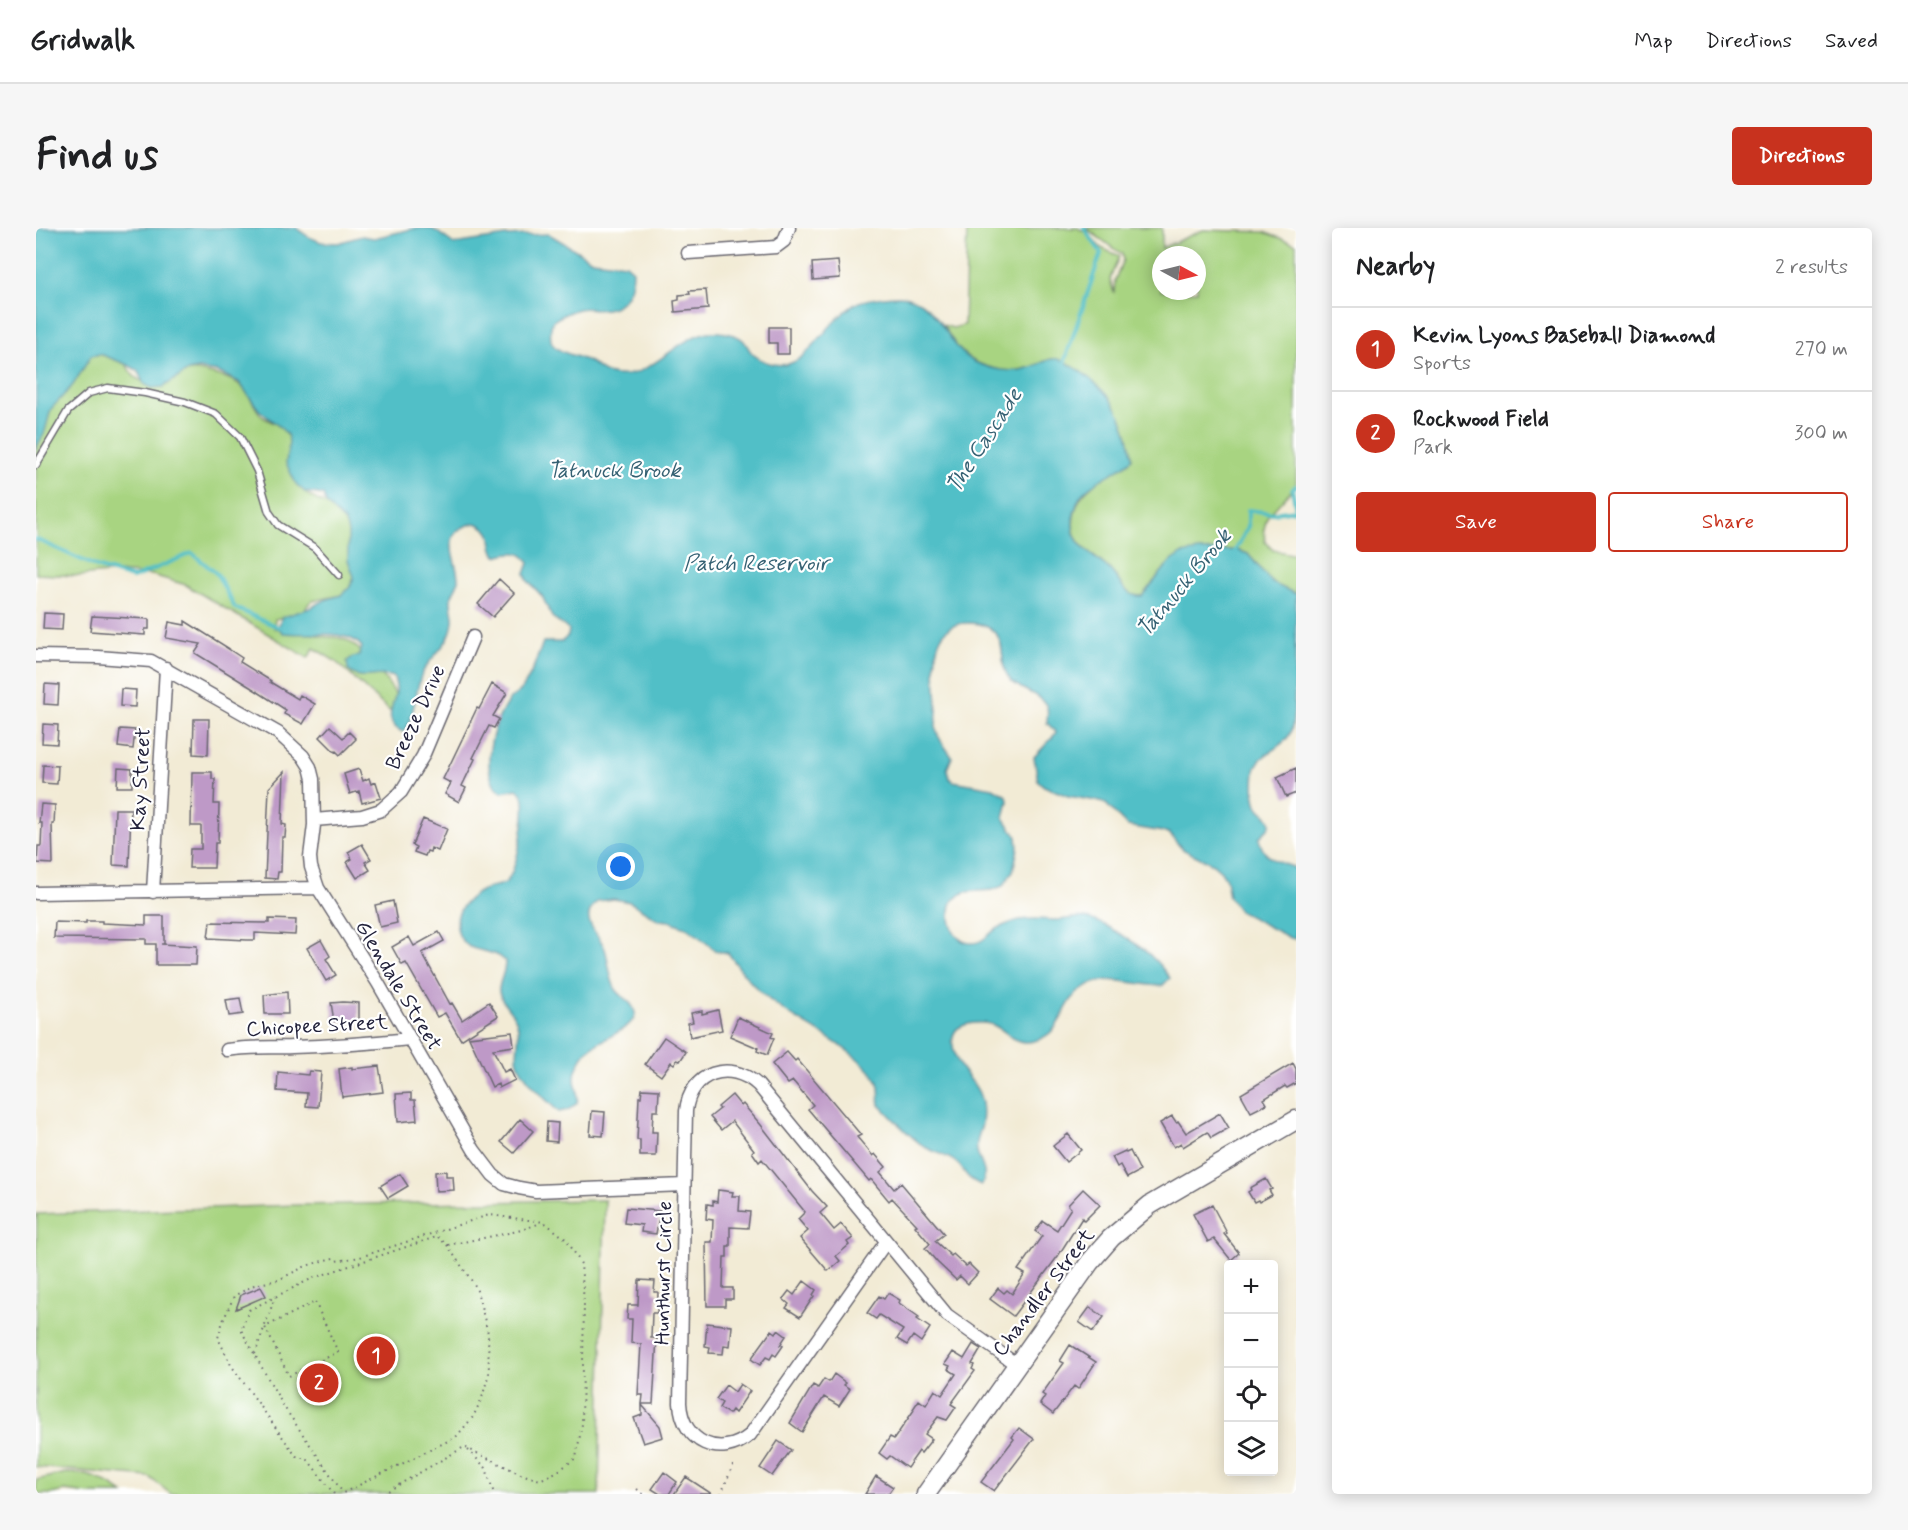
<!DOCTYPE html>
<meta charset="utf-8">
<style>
body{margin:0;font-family:Mynerve,sans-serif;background:#f6f6f6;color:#202124}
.controls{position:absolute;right:18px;bottom:18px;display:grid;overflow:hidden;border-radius:6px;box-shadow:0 3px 15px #0003}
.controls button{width:54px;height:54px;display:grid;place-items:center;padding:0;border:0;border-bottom:2px solid #e0e0e0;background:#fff;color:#202124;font:30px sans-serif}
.compass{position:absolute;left:1116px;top:18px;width:54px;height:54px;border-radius:50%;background:#fff;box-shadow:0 3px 15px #0003;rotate:97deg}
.you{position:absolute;left:585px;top:639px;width:21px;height:21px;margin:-15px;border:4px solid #fff;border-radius:50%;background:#1a73e8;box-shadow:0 0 0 9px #1a73e833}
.badge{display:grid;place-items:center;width:39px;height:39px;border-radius:50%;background:#c8321e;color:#fff;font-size:20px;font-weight:700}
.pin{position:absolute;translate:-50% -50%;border:3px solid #fff;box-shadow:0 2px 6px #0006}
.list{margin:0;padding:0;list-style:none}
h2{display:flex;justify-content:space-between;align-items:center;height:78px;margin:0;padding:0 24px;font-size:26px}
h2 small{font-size:20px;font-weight:400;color:#757577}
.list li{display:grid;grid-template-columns:39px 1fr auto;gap:18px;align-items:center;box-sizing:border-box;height:84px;padding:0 24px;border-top:2px solid #e0e0e0}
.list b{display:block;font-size:22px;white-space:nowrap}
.list p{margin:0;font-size:20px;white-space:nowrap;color:#757577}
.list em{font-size:20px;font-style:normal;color:#757577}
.actions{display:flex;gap:12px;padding:18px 24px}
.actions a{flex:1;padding:14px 0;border:2px solid #c8321e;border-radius:6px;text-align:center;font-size:21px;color:#c8321e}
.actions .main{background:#c8321e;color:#fff}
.icon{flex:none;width:33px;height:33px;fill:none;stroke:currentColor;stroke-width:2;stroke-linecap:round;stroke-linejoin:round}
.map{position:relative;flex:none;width:1260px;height:1266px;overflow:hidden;border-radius:6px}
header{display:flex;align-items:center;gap:36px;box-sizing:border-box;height:84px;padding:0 30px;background:#fff;border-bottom:2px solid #e0e0e0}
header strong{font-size:28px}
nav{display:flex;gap:33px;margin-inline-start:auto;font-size:21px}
.intro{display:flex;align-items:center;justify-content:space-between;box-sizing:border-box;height:144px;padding:0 36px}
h1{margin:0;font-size:42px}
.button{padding:15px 27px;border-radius:6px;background:#c8321e;color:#fff;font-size:21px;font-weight:700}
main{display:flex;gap:36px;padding:0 36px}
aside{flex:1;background:#fff;border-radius:6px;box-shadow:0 3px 15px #0003}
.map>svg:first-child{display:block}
.green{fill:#a8d481;stroke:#657b5e;stroke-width:1.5;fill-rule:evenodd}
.water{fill:#51bfc7;stroke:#3a7081;stroke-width:1.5}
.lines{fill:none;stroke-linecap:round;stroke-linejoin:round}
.stream{stroke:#51bfc7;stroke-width:4}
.building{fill:#be99c7}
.service-casing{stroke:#6b6871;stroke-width:9}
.minor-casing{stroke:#6b6871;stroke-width:15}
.primary-casing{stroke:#6b6871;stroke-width:21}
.path{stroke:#6b6871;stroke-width:2;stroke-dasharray:1.5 4.5;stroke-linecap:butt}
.service{stroke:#fff;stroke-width:6}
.minor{stroke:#fff;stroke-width:12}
.primary{stroke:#fff;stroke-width:18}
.labels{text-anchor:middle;stroke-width:4.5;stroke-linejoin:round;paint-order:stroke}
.street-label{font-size:21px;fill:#22223b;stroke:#fff}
.water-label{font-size:22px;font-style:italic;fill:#356173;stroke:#fff}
</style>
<header>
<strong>Gridwalk</strong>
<nav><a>Map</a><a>Directions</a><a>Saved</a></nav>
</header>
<div class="intro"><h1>Find us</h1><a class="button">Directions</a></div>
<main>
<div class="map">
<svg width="1260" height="1266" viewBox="0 0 1260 1266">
<rect width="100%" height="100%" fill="#fff"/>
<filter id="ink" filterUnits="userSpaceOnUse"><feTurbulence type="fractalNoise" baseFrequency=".0167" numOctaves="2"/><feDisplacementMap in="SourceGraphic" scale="12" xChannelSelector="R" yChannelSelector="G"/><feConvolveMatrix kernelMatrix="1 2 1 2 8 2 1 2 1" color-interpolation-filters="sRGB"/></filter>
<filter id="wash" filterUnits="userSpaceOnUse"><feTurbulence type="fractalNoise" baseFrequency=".008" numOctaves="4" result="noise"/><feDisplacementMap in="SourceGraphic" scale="24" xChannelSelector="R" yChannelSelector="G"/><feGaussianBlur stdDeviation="1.35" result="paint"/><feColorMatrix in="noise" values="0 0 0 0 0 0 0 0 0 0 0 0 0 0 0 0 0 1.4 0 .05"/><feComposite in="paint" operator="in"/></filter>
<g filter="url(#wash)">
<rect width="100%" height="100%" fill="#f2ebd5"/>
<path class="green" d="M931,0H1042L1053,6L1065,20L1083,28L1074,51L1078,65L1079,52L1087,32L1086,26C1073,18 1062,8 1049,0H1126V20L1167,2L1228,4L1260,16V257L1231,289L1228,301L1229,314L1237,322L1260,327V366L1236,355L1212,326L1201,322L1163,323L1133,335L1106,368C1088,369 1086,354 1075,343C1056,323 1030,317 1039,284C1042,272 1046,266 1056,258L1015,131C1005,135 994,141 983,142C963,145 937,137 923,121C917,114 912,105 907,97L917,100L928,97ZM1125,27H1161V63H1125Z
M58,127H66L90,135C105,174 135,139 162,143C177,146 200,150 209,162C216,170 219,182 227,189C235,194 244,197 252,202L267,262C278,275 292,273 302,284C306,288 312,298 314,304C318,317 323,357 310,366C306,368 281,371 274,374L266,385L239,391L238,400L279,406C288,411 298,407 307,411C324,416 351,452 360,467L356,485L299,433L278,420L272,430L150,357L116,347L80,344L44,348L0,346V224L11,185L47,131Z
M569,972L563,1266H135L113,1249L0,1239L1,986L262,977Z
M30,1245C53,1245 70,1252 88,1266H53L29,1263L15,1266H0V1252Z"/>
<path class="water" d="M0,0H260L273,9L285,14L302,15L326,8L338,10L376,1L393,0L400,3L418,16L470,8L513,6L556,32L590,36L597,42C597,60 590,78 570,81C561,82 551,79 542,81C532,84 524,88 516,94C511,118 517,121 539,128C543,130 548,131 552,133C558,136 564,143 571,145C608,158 635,114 668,105C679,102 699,105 707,112C710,115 712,120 715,124C723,133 739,139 752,136C765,133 774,121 783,111C792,100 807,84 819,76C826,71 853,68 863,68C903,69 909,119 939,134C954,141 976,146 992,140C1001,138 1012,129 1022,131C1033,134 1044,143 1053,150C1073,167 1083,179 1091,205C1093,214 1096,222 1096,231C1082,245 1060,251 1047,265C1041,271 1040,279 1038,286C1031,314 1054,325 1072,340C1084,351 1087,369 1106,368L1133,335L1146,326L1163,323L1201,322L1212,326L1236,355L1260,366C1260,391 1259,415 1259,439C1258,460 1260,484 1255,503C1249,521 1222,524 1219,543C1218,553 1217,570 1222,579C1226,585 1236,589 1234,597C1233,602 1226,605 1223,610C1226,631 1243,634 1260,640V711L1254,710L1203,683L1193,669L1190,651L1185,643L1177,636L1146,621L1133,605L1092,598L1086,593L1070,576L1061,573L1032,568L1008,558L1002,553L998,529L1016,510L1020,504L1011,495C1011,489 1013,481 1010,477C1004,465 982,463 973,450C963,437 970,419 961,407C954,398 942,395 932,395C889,395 900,450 901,478C902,486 898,498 901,505C904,513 911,521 916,529L911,541L913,550L917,553L957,560L971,568L972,573L968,590L981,609L982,620L977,643L967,658L956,662L929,664L917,672C909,687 916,715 936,715C947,715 951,707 959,702C965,698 974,695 980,693C994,689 1008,692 1022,692C1031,692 1039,688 1049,690C1067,693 1107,719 1119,732C1125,738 1129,744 1134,750L1126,758C1107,758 1080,749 1062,754C1021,765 1034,804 998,813C978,817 976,807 961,799C951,793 936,794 926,798C910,804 918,827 924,838C930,848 941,857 944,868C947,876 947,888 946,896C944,904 939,915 941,923C943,934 954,946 945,957C926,949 930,941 918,933C909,927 898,924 889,919C872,908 858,891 844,877C842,866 846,861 840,851C826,826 775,801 750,784C723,766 711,751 692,725L680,723L661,707L649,699L634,693L623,692L594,674L578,671L562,673C540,692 563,704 569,721C573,733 573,749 579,760C585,770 597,773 599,785C601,800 561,812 551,823C545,830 538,843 539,852C540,860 543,867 541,875L532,882L523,884C512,874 481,845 481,829C481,816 485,805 480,792C476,783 465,774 463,764C462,754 470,744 469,733C455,718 432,728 423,707C414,684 434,666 454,659C460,657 467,658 471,653C481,641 492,583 487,568C485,564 484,564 481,561L466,564C440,549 458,488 475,470C478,467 483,465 486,461C495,449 502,428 507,414H525L532,408L533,402L516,389L506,368L492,353L489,346L493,335C485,320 473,325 460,328C450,311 463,306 440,295C430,297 418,301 416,313C414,327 423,340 422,354C421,359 416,365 415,371C414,378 418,386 417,393C415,418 393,428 385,448C380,461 377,497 367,504C346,495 357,479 360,464C361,459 359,454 358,449C342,443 325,455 312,442L311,433L317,429L323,428L326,419C313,400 268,408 247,405C241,400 243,396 246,389L274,380L289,372L305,367L314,359L318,349L312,332V304L309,294L291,277L287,267L269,264L260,256L250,235L253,214L252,208L245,200L223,182L203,154L182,144L162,141L152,143L127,159L116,160L108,156L101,142L92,137L64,126L55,128L37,157L15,181L9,203L0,221Z"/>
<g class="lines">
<path class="stream" d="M1027,138L1065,25L1048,0
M1260,258L1256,261L1260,281
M0,311L63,340L97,350L156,325L181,346L199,380L242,399H246
M1198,325L1212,299V282L1237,285L1260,282"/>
</g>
<g id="blocks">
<path class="building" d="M802,33L804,50L777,52L776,35Z
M670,62L672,81L639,84L638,73L643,72V67L654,66L653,63Z
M733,99H753V126H741V115H733Z
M463,351L478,365L457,389L442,376Z
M8,385L27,386L26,402L7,401Z
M56,388L113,391V401H109V407L54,403Z
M149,393L192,420H191L206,430L204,434L235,453L234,454L262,471L264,467L279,476L267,496L248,486L250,482L219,462L159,425L165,416L130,410L133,394L149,397Z
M9,456L23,457L22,477L8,476Z
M456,456L471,465L457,488L463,491L458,500L453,498L437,530L439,531L426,558L430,560L423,574L409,566L415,555L407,551L441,480L443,481Z
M85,461L100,462L99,479L84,478Z
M158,491H173L172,527L157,526Z
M7,496L22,497L21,516L6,515Z
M294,498L307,510L313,504L320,511L304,527L300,523L299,524L284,509Z
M84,501L99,502L97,521L82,519Z
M7,537L22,538L21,556L6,555Z
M82,540L96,541V559H81Z
M1260,540V565L1250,569L1241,549Z
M323,541L327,553L333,550L335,556L340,554L345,570L326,575L323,563L314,566L308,546Z
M156,544H176V551H179L178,576H183L182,615H179L178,640H153L154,621H165V598H155Z
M248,544L246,596L250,597L249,609H246L245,644H242L241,651L229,650L233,560Z
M5,576L19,577L18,596H16L17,636L1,635L2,618H5L6,595H3Z
M79,581H95L93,638L77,637Z
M387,591L411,601L402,623L395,620L394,624L391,623L389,628L378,624L380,619L376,617Z
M326,616L335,631L329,634L334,642L321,650L311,634L316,631L312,624Z
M357,673L361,695L344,699L339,677Z
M110,688H128V716H125L161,718L160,737H120V716H110V711L18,710L19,694L50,695V693H66V695L110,697Z
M233,691L260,692L259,707L219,705V712H211L172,710L174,694L233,695Z
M403,704L408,713L386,725L414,776L416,775L426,792L453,774L462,788L425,812L409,785L401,789L370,735L366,737L356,719L373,709L378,718Z
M285,712L294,728L290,731L300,747L290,753L271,720Z
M251,764L252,786H229L228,767Z
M204,770L207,786L193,788L190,772Z
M307,774L323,775V794L298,793L295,775Z
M682,782L686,802L654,809L652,795L657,794L655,785L666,783V786Z
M702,789L737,805L735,809L738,810L731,827L721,823L722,820L694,808Z
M476,804L478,818L457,821L468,844L474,841L479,852L463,860L462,856L456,859L433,809Z
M628,809L650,824L644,833L641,832L638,836L635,834L625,848L609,836Z
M751,824L759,833L761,831L825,907L821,909L837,928L839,926L850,939L844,944L858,961L865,955L908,1006L899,1013L915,1028L917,1026L930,1038L933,1036L942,1045L932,1056L924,1048L920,1052L901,1034L889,1020L894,1016L879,998L881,997L856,970L853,973L835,951L833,953L772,881L777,877L757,853L752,856L736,836Z
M1257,835L1260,841V855L1251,860L1249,858L1228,871L1231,876L1215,884L1205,866Z
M343,838L347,864L306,869L303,841L316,839V841Z
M273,843L285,844L282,879L270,878L271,865L241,863L242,844L272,847Z
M606,861L623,862L622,883H617L616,904H621L620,928H604V912H601L603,869H605Z
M375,865V872H379L381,892L362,894L360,866Z
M696,867L705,878L707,876L725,897L776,963L791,979L784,985L798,1002L805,996L817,1010L811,1014L813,1017L800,1028L804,1033L792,1043L764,1010L772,1003L762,991L769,984L726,931L723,934L716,924L718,922L696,893L685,902L674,889L684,881L682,879Z
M556,883L569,884L567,908L554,907Z
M1184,885L1193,900L1175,910L1171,904L1147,919L1145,915L1138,919L1124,895L1136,888L1140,894L1142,893L1150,905Z
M484,891L497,903L478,925L465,914Z
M511,894L522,895L521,914L510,913Z
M1032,906L1045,922L1030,934L1017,918Z
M1089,923L1090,925L1094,923L1104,943L1091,950L1084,937L1081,939L1076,929Z
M410,943V948H417L418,962L400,963L399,944Z
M364,946L372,958L352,970L344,958Z
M1230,951L1236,961L1233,962L1236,967L1223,974L1222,972L1218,974L1212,964L1215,962L1214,960Z
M1047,961L1064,977L1048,993L1046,990L1022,1028L977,1088L954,1071L962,1060L968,1065L971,1062L976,1066L989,1046L982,1042L1006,1008L999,1003L1007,993L1021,1002L1035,980L1032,977Z
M682,962L697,964L696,968H704L703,983L714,984L712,1000L694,999V1018H691V1029H688L687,1060H697V1071H689V1078H671L670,1014H676L677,992L670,991L671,976L677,977V973L681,974Z
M1176,977L1191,1005L1188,1006L1203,1025L1195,1032L1178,1011L1172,1014L1157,986Z
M590,980L624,983L620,1006L605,1004L606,997L588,995Z
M603,1052L619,1053L618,1064H622L621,1085H616L615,1110H621L617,1176H606L607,1167H602L605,1116L595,1115L596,1091H591L592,1077H602Z
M768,1053L780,1062L777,1067L778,1068L764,1089L750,1080L753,1076L747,1071L753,1063L758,1067Z
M225,1059L230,1068L200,1081L205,1067Z
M852,1065L864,1072L863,1075L883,1089L881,1091L894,1100L885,1114L877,1108L871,1117L861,1111L867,1102L843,1087L840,1091L831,1085L843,1068L848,1071Z
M1054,1079L1068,1089L1057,1104L1043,1094Z
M671,1095L696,1098L694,1118L688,1117L687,1126L673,1125L674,1119L669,1118Z
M736,1102L740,1105L742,1102L750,1108L744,1117L747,1118L740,1128L737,1126L734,1131L730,1129L724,1137L715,1131Z
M937,1116L945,1121L936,1136L938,1137L936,1141L939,1143L915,1176L920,1179L911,1192L902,1189L889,1206L896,1211L885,1225L883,1223L871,1240L854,1228L851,1231L843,1225L854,1209L858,1211L878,1182L877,1181L883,1172L890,1177L899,1162L906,1167L920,1146L912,1141L914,1138L909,1136L917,1124L928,1131Z
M1034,1117L1060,1134L1042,1161L1038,1158L1017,1186L1004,1176L1009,1168L1006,1166L1028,1135L1024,1133Z
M798,1146L810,1155L808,1157L814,1161L803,1178L788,1169L766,1204L754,1195L777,1157L782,1160L788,1151L793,1154Z
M704,1156L714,1163L699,1185L696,1182L693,1186L683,1180L686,1175L680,1171L690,1157L699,1164Z
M606,1177L624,1198L627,1209L607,1215L598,1190L606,1187Z
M983,1200L998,1211L958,1263L945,1254L978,1211L976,1209Z
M742,1213L755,1222L736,1248L724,1240Z
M628,1244L641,1254L633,1266H624L616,1261Z
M840,1248L857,1259L852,1266H829Z
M650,1249L676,1266H638Z"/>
</g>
</g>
<g filter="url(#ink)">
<use href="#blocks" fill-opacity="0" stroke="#6b6871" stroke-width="1.5"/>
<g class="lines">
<g class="service-casing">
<path id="service" d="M0,237L32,183L53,165L72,160L109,165L149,174L180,186L204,209L221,243L233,284L242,297L279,320L303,347"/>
</g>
<g class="minor-casing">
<path id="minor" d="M652,25L740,19L748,13L753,0
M0,428L62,429L115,433L242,505L267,528L274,539L277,551L278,597L274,629L275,639L282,660L342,755L438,922L457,947L468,956L483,960L500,963L648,957
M278,592L326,588L345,582L365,564L387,528L437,409
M117,664L130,440
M0,665L282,660
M191,822C213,818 234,820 256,819C296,818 335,815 374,811
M850,1014L714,1207C684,1232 646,1214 644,1175L650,883C654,844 694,831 722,857L911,1087L981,1137"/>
</g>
<g class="primary-casing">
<path id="primary" d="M890,1266L1054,1034L1075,1010L1114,977L1260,892"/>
</g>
<path class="path" d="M402,1009L411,1017L440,1059L452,1105L453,1145L446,1170L437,1189L420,1209L307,1265L248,1179L205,1102L213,1082L277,1050L397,1010Z
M412,1017L482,1003L505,995
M279,1074L302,1124L253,1148L229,1099Z
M219,1126L239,1069
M432,1222L450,1240L458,1266
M601,1261L607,1266
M298,1266L272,1232L260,1228L195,1137L182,1110L187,1093L198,1068L218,1057L242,1052L270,1038L296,1030L300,1033L324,1029L453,987L508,994L531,1012L545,1036L548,1074L546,1196L540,1230L522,1243L504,1252L485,1246L428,1219
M347,1266L428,1219
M685,1266L698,1235"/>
<use href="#service" class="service"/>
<use href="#minor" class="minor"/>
<use href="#primary" class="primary"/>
</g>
</g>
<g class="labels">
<g class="street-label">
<text transform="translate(379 489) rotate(-65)" y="7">Breeze Drive</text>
<text transform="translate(104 551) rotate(-87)" y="7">Kay Street</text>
<text transform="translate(363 757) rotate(59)" y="7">Glendale Street</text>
<text transform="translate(281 797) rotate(-3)" y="7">Chicopee Street</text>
<text transform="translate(627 1045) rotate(-89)" y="7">Hunthurst Circle</text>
<text transform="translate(1007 1064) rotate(-53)" y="7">Chandler Street</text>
</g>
<g class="water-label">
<text transform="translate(947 212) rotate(-57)" y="8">The Cascade</text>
<text x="578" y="249">Tatnuck Brook</text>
<text x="720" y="342">Patch Reservoir</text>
<text transform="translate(1147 354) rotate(-50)" y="8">Tatnuck Brook</text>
</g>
</g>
</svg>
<div class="controls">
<button>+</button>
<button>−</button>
<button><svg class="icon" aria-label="locate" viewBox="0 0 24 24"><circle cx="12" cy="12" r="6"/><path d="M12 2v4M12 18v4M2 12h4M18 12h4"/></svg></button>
<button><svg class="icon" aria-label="layers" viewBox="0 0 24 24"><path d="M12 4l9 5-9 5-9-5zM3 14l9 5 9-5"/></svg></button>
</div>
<svg class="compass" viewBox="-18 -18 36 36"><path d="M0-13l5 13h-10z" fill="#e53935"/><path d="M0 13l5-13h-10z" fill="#757577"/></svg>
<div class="you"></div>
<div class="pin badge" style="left:340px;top:1128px">1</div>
<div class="pin badge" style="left:283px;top:1155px">2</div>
</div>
<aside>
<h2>Nearby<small>2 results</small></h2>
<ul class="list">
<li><span class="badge">1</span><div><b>Kevin Lyons Baseball Diamond</b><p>Sports</p></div><em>270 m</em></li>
<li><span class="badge">2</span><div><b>Rockwood Field</b><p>Park</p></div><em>300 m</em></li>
</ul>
<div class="actions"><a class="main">Save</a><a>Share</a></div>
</aside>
</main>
